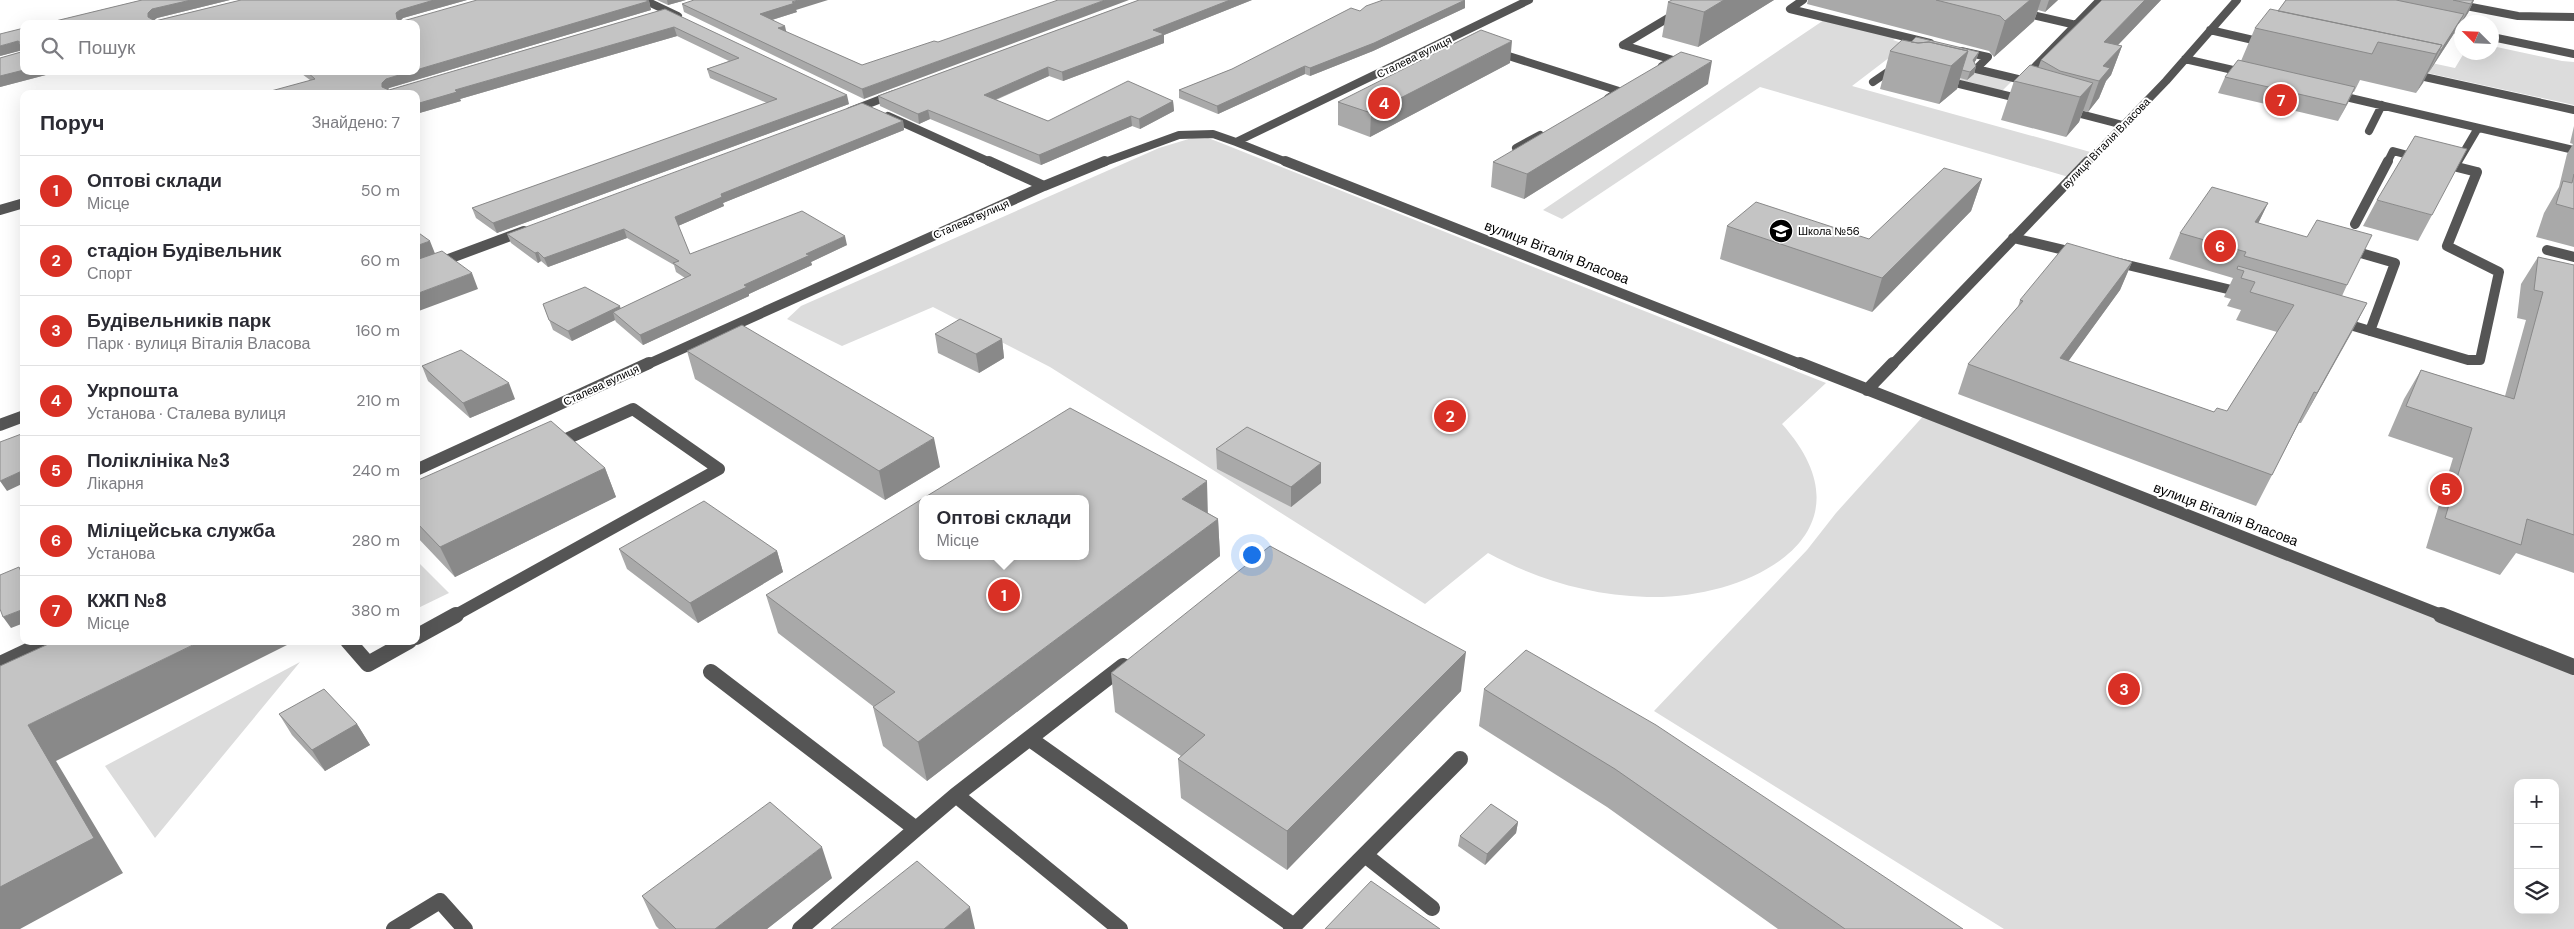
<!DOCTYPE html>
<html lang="uk">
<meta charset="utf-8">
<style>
body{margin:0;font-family:"DM Sans",sans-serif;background:#f2f2f3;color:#2b2b33}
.controls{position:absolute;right:15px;bottom:15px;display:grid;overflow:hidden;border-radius:10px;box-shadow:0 5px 20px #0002}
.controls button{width:45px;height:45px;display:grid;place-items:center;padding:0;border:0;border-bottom:1px solid #e1e1e2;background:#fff;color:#2b2b33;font:25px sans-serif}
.compass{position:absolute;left:2454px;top:15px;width:45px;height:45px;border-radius:50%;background:#fff;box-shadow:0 5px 20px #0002;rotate:294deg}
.you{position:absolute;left:1251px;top:554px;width:18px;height:18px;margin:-12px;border:4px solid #fff;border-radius:50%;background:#1a73e8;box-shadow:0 0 0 8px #1a73e833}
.badge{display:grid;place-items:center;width:32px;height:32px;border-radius:50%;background:#d93025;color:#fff;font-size:16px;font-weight:700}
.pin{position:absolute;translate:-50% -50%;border:2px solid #fff;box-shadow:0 1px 5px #0006}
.popup{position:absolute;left:919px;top:495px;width:170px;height:65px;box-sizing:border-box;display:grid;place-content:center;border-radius:10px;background:#fff;filter:drop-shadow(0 1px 4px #0005);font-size:16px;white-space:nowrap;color:#7c7c81}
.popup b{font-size:19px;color:#2b2b33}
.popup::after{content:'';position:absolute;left:50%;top:100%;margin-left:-10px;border:10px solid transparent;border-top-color:#fff}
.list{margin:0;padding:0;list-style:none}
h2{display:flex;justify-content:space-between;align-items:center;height:65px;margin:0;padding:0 20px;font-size:21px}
h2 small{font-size:16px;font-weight:400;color:#7c7c81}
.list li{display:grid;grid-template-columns:32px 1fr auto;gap:15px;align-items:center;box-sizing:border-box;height:70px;padding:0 20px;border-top:1px solid #e1e1e2}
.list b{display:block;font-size:19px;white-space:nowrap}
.list p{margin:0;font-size:16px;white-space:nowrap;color:#7c7c81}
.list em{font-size:16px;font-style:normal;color:#7c7c81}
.icon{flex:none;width:28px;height:28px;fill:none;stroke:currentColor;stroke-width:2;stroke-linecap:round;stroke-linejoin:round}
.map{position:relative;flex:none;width:2574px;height:929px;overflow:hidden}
.search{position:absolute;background:#fff;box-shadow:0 5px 20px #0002;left:20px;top:20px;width:400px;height:55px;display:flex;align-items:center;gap:12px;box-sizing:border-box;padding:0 18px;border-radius:10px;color:#7c7c81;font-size:19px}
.panel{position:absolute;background:#fff;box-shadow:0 5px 20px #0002;left:20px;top:90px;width:400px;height:555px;border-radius:10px}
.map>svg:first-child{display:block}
.green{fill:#dcdcdc;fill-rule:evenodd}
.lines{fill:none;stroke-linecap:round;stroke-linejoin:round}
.minor-far3{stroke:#555;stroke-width:8}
.minor-far2{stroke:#555;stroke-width:10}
.minor-far1{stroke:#555;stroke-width:12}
.minor{stroke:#555;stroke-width:16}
.wall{fill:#a9a9a9}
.shaded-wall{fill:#898989}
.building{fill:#c4c4c4;stroke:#898989;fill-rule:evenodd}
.labels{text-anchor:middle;stroke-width:4;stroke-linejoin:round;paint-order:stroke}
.far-street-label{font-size:11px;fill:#000;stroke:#fff}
.far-poi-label{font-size:11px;fill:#000;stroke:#fff;text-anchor:start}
.street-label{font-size:14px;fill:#000;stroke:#fff}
</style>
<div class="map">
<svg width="2574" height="929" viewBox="0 0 2574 929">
<rect width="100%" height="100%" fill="#fff"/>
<path class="green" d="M1824,20L1896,38L1893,40L2012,81L2001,92L1916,70L1890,57L1852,86L2094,153L2072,178L1760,87L1562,219L1543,210Z
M2306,36L2455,68L2464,53L2492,52V46L2562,61L2574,62V105L2300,45Z
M1192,138H1208L1216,141L1826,383L1782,424C1880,534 1749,600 1647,597C1589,595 1538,580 1488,553L1425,604L1050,367L933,307L842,346L787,319L801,306L1159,148Z
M1926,413L2574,667V929H2004L1654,711L1807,550L1836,513ZM2518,783H2555V910H2518Z
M416,560L449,593L416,609Z
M300,662L155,838L105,766Z"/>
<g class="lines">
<path class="minor-far3" d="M644,0L678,16
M1803,0L1790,9L1930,43
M2435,0L2518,16L2574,17
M2020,12L2076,25
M2439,26L2462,31
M2210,30L2266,43
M2492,37L2574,54
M1623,45L1673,60L1662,66
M1623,45L1698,0
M1961,51L1988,57L1976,69L2022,80L2100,0
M1496,52L1619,91L1608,98
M2185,59L2246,73
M2411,74L2574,110
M1943,80L2025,100
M1873,82L1889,71L1899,73
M2333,94L2574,150
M2065,110L2123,125
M850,111L894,94
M888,116L992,163
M2369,131L2382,105
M1236,142L1289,163
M1516,148L1540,135
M2458,162L2478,128
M1102,163L1179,135L1213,134L1236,142L1529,0
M2087,163L2166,81L2237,0
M2387,163L2393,151L2419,158"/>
<path class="minor-far2" d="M989,161L1044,186
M1285,161L1803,365
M0,210L24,203
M2355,224L2388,161
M2013,238L2077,253
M2347,249L2395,263L2370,331
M2547,250L2574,257
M2115,262L2244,293
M416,271L524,231
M2340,322L2468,360H2480L2499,272L2447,246L2477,172L2441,163
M646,365L1044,186L1105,161
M1892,365L2088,161"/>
<path class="minor-far1" d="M1800,363L2444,616
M1867,390L1893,363
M0,425L24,416
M416,470L649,363
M454,616L719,469L633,409L555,444"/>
<path class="minor" d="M2441,615L2574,667
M416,637L456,615
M348,641L368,664L409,641
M0,664L49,641
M711,672L916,829L956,795
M1030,739L1294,926
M1365,855L1432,908
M394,929L440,901L465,929
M800,929L916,829
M1120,929L956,795L1123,666
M1291,929L1460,759"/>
</g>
<path class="wall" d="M142,0H230L157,18L154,20L155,21L241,0H467L403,18L401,20L403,21L649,1L651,10L389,88L388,90H389L665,9L849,104L497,233L476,218L472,208L767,103L710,78L707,69L729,61L677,36L460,99L461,101L416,114V94L310,80L298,71H416V24H43Z
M657,0H686L668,5Z
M1139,0H1252L1164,35V43L1063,81L1049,76L996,100L1048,121L1173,101L1174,111L1140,129L1132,126L1041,165L930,119L919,124L880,106L878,96Z
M1672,0H1774L1698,47L1662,37L1668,2Z
M1808,0H2058L2045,12L2038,10L2034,21L1994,57L1989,51L1807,4Z
M2102,0H2161L2118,45L2122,46L2111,75L2106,81L2099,98L2088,112L2083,111L2079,122L2066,137L2001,120L2014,81L2038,68L2041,60Z
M2286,0H2474L2468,13L2460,25L2459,24L2453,35L2429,72H2428L2416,93L2360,80L2354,92H2353L2338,121L2218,93L2225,77L2241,61L2255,28L2278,11Z
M682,4L796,10L797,12L772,20L786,32L862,65L864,99L684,12Z
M1465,8L1373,51L1310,76L1305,74L1218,114L1179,98V90L1232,69L1360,11Z
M24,28V71H61L0,87V58L21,52L22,50L0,56Z
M1890,51L1979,52L1976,60L1974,63L1976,66L1974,74L1967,80L1960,78L1957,89L1939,104L1880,89Z
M1510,63L1370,137L1338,125V102Z
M1708,84L1524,199L1491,187L1493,162Z
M903,121L904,130L723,203L724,206L678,226L690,254L847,245L811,262L812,265L749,294V296L643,345L616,322L615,320L572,341L553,330L543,304L620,306V309L685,278L676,272L674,265L627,238L548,267L541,261L538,263L511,243L507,234Z
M2574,126V247L2536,237L2544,213L2559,187L2567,154L2573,144L2570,143Z
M1982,179L1971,211L1872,312L1720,259L1727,226L1869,239Z
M2377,200L2432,215L2418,241L2363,226Z
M2268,203L2258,223L2347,285L2342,296L2367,303L2301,423H2299L2272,475L2256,506L1958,394L1968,364L2018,307L2020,300L2132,262L2120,290L2068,361L2214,412L2227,411L2277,332L2236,320L2241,310L2227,306L2231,299L2224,297L2233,278L2169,259L2180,233Z
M2538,257L2574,265V573L2516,553L2500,575L2426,548L2453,458L2388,436L2404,399L2421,370L2505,396L2526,320L2517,318L2521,284Z
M935,334L1002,339L1004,358L979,373L938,353Z
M687,351L940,467L885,500L695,379Z
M422,366L515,399L470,418L428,381Z
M1216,449L1321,483L1291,507L1217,469Z
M605,468L616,497L455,577L416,536V481Z
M1208,513L1218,519L1220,556L927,781L883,746L873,707H874L778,633L766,595Z
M619,549L777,551L783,572L698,623L627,569Z
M1111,673L1461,691L1287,870L1181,798L1178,759L1181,756L1115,712Z
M1484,689L1963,929H1778L1607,807L1479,726Z
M279,714L357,724L370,745L325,771L292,735Z
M1518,822L1516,833L1485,865L1458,846L1460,836Z
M832,878L767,929H659L656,926L642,896Z"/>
<path class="shaded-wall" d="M191,0H230L157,18L152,22L148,17V13L152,9Z
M434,0H467L403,18L399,22L397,19L396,13L400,10Z
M667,0H686L668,5Z
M798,0H828L796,10L797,12L762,23L760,14Z
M1105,0H1129L864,99L862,89Z
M1230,0H1252L1164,35V43L1063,81L1062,72L1153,30Z
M1465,0V8L1373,51L1310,76V68Z
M1724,0H1774L1698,47L1704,12Z
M2030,0H2041L2034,21L1994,57L2005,21Z
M2049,0H2058L2045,12Z
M2145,0H2161L2093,71L2104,42Z
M2473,0H2474L2468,13L2460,25Z
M649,1L651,10L389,88L385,92L382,87V83L386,79L412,71H416V70Z
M2464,14L2453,35L2429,72L2441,50Z
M785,26L787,35L778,28Z
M674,27L677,36L460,99L461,101L416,114V104L455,90Z
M18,41L23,50L0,56V46Z
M1512,41L1510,63L1370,137L1371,113Z
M2442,45L2423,83L2416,93L2436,54Z
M2122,46L2111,75L2106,81L2099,98L2088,112L2099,81L2103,66Z
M1968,51L1957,89L1939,104L1951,66Z
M1979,52L1976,60L1970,68L1973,60Z
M1712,61L1708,84L1524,199L1527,174Z
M1305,66V74L1218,114L1217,106Z
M1976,66L1974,74L1967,80L1970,72Z
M1048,67L1049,76L985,104L984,95Z
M24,70V71H61L0,87V76Z
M2093,83L2079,122L2066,137L2080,97Z
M2355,87L2348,103L2338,121Z
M847,95L849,104L497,233L493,223Z
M1173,101L1174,111L1140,129L1139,119Z
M928,110L930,119L919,124L918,114Z
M1131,116L1132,126L1041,165L1039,155Z
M903,121L904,130L723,203L724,206L678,226L675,217L721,194Z
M1982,179L1971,211L1872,312L1882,278Z
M2268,203L2256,228L2255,222Z
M624,229L627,238L548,267L544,258Z
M845,236L847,245L811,262L812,265L749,294V296L643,345L640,335L744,285L806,254Z
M430,241L436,256L416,264V246Z
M538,252L541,261L538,263L535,253Z
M2132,262L2120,290L2049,388L2060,358Z
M472,273L478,289L416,312V294Z
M2367,303L2352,332L2301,423L2317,393Z
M620,306L623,316L613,312L615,320L572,341L568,331Z
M1002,339L1004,358L979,373L976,354Z
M509,383L515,399L470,418L463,403Z
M934,438L940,467L885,500L879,471Z
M1321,463V483L1291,507V487Z
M605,468L616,497L455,577L440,547Z
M24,470V483L7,491L0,481Z
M1207,481L1208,518L1182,499Z
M1218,519L1220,556L927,781L918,742Z
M777,551L783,572L698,623L690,603Z
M19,567L24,574V579Z
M24,609V623L11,628L3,617Z
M201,641H295L56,761L123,873L20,929H0V887L28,725Z
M1466,652L1461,691L1287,870V831Z
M357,724L370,745L325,771L312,750Z
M1518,822L1516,833L1485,865L1487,854Z
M822,847L832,878L767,929H715Z
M970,907L975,929H944Z"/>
<path class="building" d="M142,0H191L152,9L148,13V17L155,21L241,0H434L400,10L396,13L397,19L403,21L477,0H646L649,1L416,70V24H43Z
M694,0H798L792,2L795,3L760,14L785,26L778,28L862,65L934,41L938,42L1058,0H1105L862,89L682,4Z
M1139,0H1230L1153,30L1164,34L1062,72L1048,67L984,95L1048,121L1128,81L1173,101L1139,119L1131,116L1039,155L928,110L918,114L878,96Z
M1383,0H1465L1374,43L1310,68L1305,66L1217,106L1179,90L1232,69L1351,8L1360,11L1366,6Z
M1672,0H1724L1704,12L1668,2Z
M1936,0H2030L2005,21L2000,16Z
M2102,0H2145L2104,42L2122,46L2103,66L2110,68L2099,81L2060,71L2041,60Z
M2286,0H2396L2464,14L2441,50H2439L2442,45L2278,11Z
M2453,0H2473L2471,4Z
M665,9L847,95L493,223L472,208L777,99L707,69L739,58L674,27L455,90L457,92L416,104V94H260L315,79L306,71H412L386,79L382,83V87L389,90Z
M2270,9L2442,45L2436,54L2378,42L2372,54L2255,28Z
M24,28V45L18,41L0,46V34Z
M1481,30L1512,41L1371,113L1338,102Z
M1916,37L1979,52L1973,60L1976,66L1970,72L1962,70L1968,51L1929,42L1918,43L1911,42Z
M1902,40L1918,43L1929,42L1968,51L1951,66L1890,51Z
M24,48V70L0,76V58L21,52Z
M1681,52L1712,61L1527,174L1493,162Z
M2238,60L2355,87L2346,105L2225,77Z
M2030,65L2093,83L2080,97L2014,81Z
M862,103L903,121L721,194L722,197L675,217L690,254L802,211L845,236L806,254L810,255L744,285L747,287L640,335L613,312L691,275L673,263L679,261L624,229L544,258L538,252L535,253L507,234Z
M2415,136L2467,149L2432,215L2377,200Z
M1944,168L1982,179L1882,278L1727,226L1756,202L1869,239Z
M2574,174V209L2556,204L2563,181L2572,183Z
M2212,187L2268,203L2255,222L2307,237L2317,220L2372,235L2347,285L2244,256L2246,252L2180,233Z
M416,231L430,241L416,246Z
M2067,243L2132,262L2060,358L2214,412L2217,408L2227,411L2294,305L2250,292L2255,282L2241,278L2244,271L2237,269L2238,266L2367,303L2317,393L2314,392L2272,475L1968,364L2023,301L2020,300Z
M442,251L472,273L416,294V260Z
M2538,257L2574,265V535L2527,519L2521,545L2445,518L2472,428L2406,406L2421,370L2514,399L2543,292L2534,290Z
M585,287L620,306L568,331L549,320L543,304Z
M960,319L1002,339L976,354L935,334Z
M742,325L934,438L879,471L687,351Z
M461,350L509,383L463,403L422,366Z
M1070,408L1207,481L1182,499L1218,519L918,742L873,707L895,692L766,595ZM923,499H1085V556H923Z
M551,421L605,468L440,547L416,522V481Z
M1247,427L1321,463L1291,487L1216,449Z
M24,433V470L0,481V442Z
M704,501L777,551L690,603L619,549Z
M1270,546L1466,652L1287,831L1178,759L1205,735L1111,673Z
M19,567L24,579V590L23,591L24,593V609L3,617L0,609V575Z
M55,641H201L28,725L94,838L0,887V666Z
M1526,650L1656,725L1963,929H1845L1615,769L1484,689Z
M324,689L357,724L312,750L279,714Z
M770,802L822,847L715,929H676L642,896Z
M1491,804L1518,822L1487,854L1460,836Z
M917,861L970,907L944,929H831Z
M1371,881L1440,929H1325Z"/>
<defs>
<g id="school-disc" transform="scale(1.25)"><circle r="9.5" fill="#000" stroke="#fff"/><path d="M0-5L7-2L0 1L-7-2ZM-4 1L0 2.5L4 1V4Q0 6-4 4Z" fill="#fff"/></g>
</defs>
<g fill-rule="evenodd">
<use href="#school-disc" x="1781" y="231"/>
</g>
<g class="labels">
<g class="far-street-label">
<text transform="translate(1414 57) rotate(-26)" y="4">Сталева вулиця</text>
<text transform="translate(2106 143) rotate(-46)" y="4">вулиця Віталія Власова</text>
<text transform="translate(971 219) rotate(-24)" y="4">Сталева вулиця</text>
<text transform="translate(601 385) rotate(-25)" y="4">Сталева вулиця</text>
</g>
<g class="far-poi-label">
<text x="1798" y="235">Школа №56</text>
</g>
<g class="street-label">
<text transform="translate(1557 252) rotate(21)" y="5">вулиця Віталія Власова</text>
<text transform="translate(2226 514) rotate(21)" y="5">вулиця Віталія Власова</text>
</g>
</g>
</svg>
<div class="controls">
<button>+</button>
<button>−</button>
<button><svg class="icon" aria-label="layers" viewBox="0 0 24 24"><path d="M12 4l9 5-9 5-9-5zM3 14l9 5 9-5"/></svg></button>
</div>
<svg class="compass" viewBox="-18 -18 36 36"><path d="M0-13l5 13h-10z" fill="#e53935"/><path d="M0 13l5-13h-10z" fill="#7c7c81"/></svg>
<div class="you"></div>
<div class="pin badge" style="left:1004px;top:595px">1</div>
<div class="popup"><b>Оптові склади</b>Місце</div>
<div class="pin badge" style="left:1450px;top:416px">2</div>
<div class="pin badge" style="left:2124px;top:689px">3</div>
<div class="pin badge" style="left:1384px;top:103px">4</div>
<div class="pin badge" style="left:2446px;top:489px">5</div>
<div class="pin badge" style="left:2220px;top:246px">6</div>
<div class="pin badge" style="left:2281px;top:100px">7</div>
<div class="search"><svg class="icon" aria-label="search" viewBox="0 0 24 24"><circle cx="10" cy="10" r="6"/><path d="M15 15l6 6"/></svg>Пошук</div>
<section class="panel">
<h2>Поруч<small>Знайдено: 7</small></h2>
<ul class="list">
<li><span class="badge">1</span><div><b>Оптові склади</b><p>Місце</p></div><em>50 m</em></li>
<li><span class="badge">2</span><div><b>стадіон Будівельник</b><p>Спорт</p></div><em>60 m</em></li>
<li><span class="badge">3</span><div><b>Будівельників парк</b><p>Парк · вулиця Віталія Власова</p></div><em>160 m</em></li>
<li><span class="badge">4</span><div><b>Укрпошта</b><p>Установа · Сталева вулиця</p></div><em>210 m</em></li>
<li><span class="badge">5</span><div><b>Поліклініка №3</b><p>Лікарня</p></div><em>240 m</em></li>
<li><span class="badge">6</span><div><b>Міліцейська служба</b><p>Установа</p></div><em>280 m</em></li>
<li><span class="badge">7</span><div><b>КЖП №8</b><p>Місце</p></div><em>380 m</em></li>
</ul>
</section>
</div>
